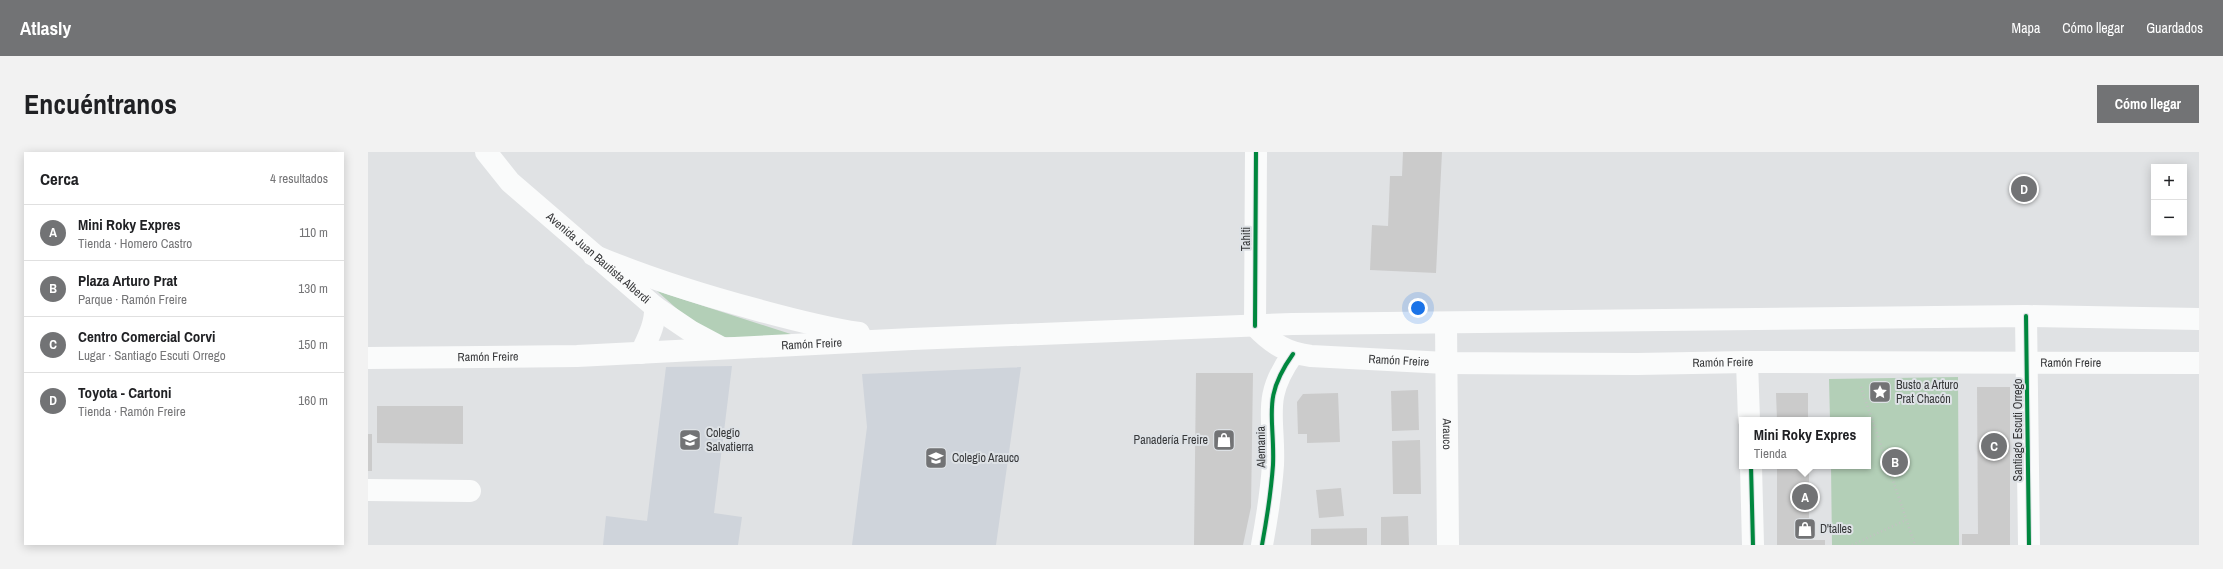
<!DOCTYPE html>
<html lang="es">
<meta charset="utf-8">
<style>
body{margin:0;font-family:"Archivo Narrow",sans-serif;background:#f2f2f2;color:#202124}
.controls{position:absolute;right:12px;top:12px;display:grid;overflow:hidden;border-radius:0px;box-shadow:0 2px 10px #0003}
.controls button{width:36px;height:36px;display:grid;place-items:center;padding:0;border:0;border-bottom:1px solid #e0e0e0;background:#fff;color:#202124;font:20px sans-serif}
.you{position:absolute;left:1050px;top:156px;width:14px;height:14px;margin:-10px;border:3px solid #fff;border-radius:50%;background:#1a73e8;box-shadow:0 0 0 6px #1a73e833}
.badge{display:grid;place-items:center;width:26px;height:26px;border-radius:50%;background:#727375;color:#fff;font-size:13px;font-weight:700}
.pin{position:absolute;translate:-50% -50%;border:2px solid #fff;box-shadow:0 1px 4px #0006}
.popup{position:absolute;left:1371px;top:265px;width:132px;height:52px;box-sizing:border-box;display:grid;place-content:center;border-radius:0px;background:#fff;filter:drop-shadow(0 1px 3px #0005);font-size:13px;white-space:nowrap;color:#757577}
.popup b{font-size:15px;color:#202124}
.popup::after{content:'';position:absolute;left:50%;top:100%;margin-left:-8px;border:8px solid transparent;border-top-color:#fff}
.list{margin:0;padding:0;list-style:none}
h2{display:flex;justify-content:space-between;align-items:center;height:52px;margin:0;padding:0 16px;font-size:17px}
h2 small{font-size:13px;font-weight:400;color:#757577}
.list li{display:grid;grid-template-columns:26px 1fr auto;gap:12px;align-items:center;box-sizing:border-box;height:56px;padding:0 16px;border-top:1px solid #e0e0e0}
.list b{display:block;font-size:15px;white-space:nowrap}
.list p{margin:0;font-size:13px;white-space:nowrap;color:#757577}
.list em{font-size:13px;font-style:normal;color:#757577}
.map{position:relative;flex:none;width:1831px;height:393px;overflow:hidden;border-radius:0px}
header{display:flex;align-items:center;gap:24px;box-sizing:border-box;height:56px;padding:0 20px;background:#727375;color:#fff}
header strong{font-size:19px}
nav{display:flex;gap:22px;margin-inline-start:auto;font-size:14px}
.intro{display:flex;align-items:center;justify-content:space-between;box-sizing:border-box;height:96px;padding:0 24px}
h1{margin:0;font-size:28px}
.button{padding:10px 18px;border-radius:0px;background:#727375;color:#fff;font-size:14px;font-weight:700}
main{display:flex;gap:24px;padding:0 24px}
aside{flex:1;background:#fff;border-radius:0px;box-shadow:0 2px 10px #0003}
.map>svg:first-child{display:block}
.built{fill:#cfd4db}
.green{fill:#b3cfb7}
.building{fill:#cbcbcb}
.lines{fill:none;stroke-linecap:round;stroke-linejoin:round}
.path{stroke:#c2c2c2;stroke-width:2.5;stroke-dasharray:1 3;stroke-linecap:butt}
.minor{stroke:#fafbfb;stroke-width:22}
.major{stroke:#fafbfb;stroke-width:22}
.cycleway-casing{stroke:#dee2e6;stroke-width:6}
.cycleway{stroke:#00873e;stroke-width:4}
.labels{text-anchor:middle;stroke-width:4;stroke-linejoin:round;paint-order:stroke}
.street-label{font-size:12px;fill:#363739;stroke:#dee2e6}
.poi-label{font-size:12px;fill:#363739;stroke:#dee2e6;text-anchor:start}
</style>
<header>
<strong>Atlasly</strong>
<nav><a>Mapa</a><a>Cómo llegar</a><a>Guardados</a></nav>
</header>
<div class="intro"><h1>Encuéntranos</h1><a class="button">Cómo llegar</a></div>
<main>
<aside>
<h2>Cerca<small>4 resultados</small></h2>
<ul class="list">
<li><span class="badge">A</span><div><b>Mini Roky Expres</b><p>Tienda · Homero Castro</p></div><em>110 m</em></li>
<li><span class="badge">B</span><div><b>Plaza Arturo Prat</b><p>Parque · Ramón Freire</p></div><em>130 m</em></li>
<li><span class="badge">C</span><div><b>Centro Comercial Corvi</b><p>Lugar · Santiago Escuti Orrego</p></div><em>150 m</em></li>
<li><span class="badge">D</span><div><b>Toyota - Cartoni</b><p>Tienda · Ramón Freire</p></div><em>160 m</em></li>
</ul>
</aside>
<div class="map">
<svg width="1831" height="393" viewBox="0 0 1831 393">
<rect width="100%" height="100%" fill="#e0e2e4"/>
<path class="built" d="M364,214L346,361L374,365L370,393H235L238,364L279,369L298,215Z
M653,215L628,393H484L499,275L494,222Z"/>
<path class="green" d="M289,139L432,185H353L327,173Z
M1590,225L1591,393H1464L1463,314H1500V268H1462L1461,227Z"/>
<path class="building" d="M1035,0H1074L1068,121L1002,118L1004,73L1020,74L1022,24H1034Z
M828,221H885L883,355L875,393H826Z
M1609,235H1642V393H1594V382H1610Z
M1050,238L1051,278L1024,279L1023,239Z
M970,241L972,290L939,291V282H930L929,250L935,242Z
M1408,241H1440V268H1409Z
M9,254H95V292L9,291Z
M0,282H4V319H0Z
M1052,288L1053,342H1025L1024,289Z
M1409,314H1441V388H1457V393H1409Z
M973,336L976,364L951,366L948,338Z
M1040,364L1041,393H1013V365Z
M999,376V393H943V377Z"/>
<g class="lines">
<path class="path" d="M1493,235L1547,393
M1484,393L1538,368"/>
<path class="minor" d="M1658,164L1661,393
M887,174L888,0
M1379,210L1381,268
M1383,314L1385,393
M0,338L102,339
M894,393C899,366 903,340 905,313C907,264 893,247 925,202"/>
<g class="major">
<path id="s1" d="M118,0L142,30L287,155L324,180L354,196"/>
<path d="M225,103C279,126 334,143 390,158C423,167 457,176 491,181"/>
<path id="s2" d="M1078,172L1080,393"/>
<path id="s3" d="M887,174C904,192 919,201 943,204L1078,211L1269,212L1379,210L1831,211"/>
<path d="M273,201C280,186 288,171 287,155"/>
<path id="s4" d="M0,206L209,204L544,187L924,172L1658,164L1831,167"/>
</g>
<g class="cycleway-casing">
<path id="cycleway" d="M1658,164L1661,393
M887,174L888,0
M1383,314L1385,393
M894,393C899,366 903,340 905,313C907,264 893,247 925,202"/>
</g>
<use href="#cycleway" class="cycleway"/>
</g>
<defs>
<g id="sight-square" transform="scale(1.15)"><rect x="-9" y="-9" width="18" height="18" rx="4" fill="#727375" stroke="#dee2e6"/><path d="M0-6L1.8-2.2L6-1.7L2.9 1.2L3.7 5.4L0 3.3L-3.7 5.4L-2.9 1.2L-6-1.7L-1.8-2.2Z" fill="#fff"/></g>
<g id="school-square" transform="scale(1.15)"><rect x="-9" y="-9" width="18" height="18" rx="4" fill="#727375" stroke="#dee2e6"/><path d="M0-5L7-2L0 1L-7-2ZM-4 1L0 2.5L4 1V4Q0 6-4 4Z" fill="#fff"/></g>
<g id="shop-square" transform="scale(1.15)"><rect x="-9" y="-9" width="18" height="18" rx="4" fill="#727375" stroke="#dee2e6"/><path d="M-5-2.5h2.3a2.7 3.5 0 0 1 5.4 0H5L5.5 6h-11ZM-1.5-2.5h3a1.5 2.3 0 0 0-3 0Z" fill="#fff"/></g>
</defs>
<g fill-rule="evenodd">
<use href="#sight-square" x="1512" y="240"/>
<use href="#school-square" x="322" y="288"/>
<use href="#shop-square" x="856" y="288"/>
<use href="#school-square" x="568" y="306"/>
<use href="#shop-square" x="1437" y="377"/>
</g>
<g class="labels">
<g class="street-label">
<text transform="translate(878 87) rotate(-90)" y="4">Tahiti</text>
<text dy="4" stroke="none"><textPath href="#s1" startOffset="155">Avenida Juan Bautista Alberdi</textPath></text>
<text dy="4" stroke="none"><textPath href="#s4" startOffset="444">Ramón Freire</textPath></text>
<text dy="4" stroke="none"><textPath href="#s4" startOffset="120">Ramón Freire</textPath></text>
<text dy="4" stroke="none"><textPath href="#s3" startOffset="153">Ramón Freire</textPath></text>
<text dy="4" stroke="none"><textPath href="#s3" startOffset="477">Ramón Freire</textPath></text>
<text dy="4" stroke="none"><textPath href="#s3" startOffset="825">Ramón Freire</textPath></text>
<text transform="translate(1650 278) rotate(-90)" y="4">Santiago Escuti Orrego</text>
<text dy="4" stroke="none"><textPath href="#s2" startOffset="110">Arauco</textPath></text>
<text transform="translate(893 295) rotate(-91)" y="4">Alemania</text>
</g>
<g class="poi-label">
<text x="1528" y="237">Busto a Arturo<tspan x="1528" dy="14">Prat Chacón</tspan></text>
<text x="338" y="285">Colegio<tspan x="338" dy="14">Salvatierra</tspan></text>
<text x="840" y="292" text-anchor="end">Panadería Freire</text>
<text x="584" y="310">Colegio Arauco</text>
<text x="1452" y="381">D'talles</text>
</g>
</g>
</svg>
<div class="controls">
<button>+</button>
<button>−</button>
</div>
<div class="you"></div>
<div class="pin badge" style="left:1437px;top:345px">A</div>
<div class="popup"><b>Mini Roky Expres</b>Tienda</div>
<div class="pin badge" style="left:1527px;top:310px">B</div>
<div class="pin badge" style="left:1626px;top:294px">C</div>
<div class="pin badge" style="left:1656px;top:37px">D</div>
</div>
</main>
